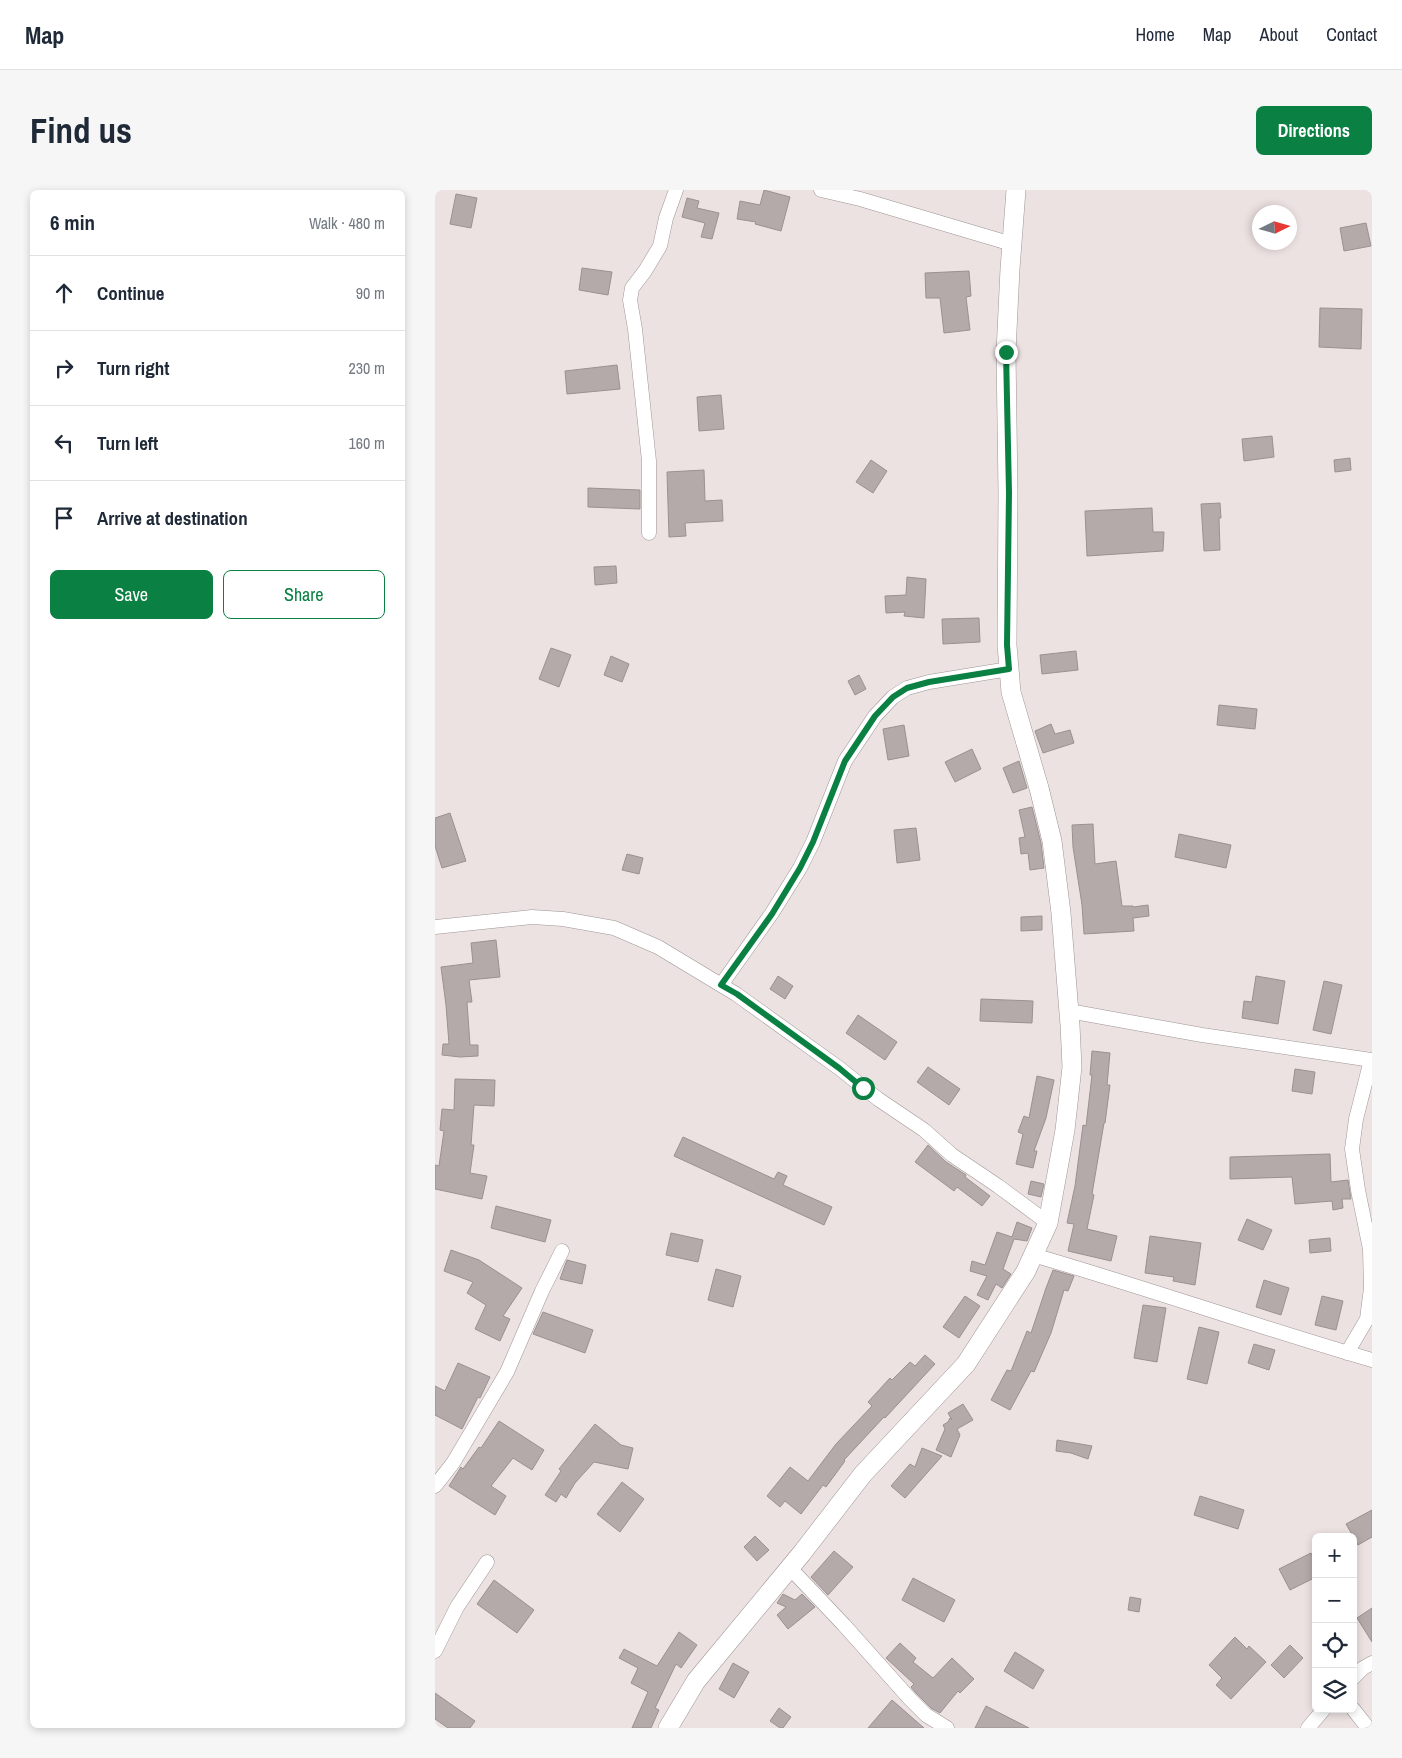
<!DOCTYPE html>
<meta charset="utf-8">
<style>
body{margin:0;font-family:"Archivo Narrow",sans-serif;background:#f6f6f7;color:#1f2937}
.controls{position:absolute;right:15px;bottom:15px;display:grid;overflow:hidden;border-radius:8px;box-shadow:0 2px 8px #0003}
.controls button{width:45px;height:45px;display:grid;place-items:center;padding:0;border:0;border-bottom:1px solid #e0e1e3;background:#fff;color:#1f2937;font:25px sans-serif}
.compass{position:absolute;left:817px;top:15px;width:45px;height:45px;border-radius:50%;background:#fff;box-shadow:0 2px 8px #0003;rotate:85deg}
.stop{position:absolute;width:15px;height:15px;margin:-11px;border:4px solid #0b8043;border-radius:50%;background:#fff}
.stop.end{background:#0b8043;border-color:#fff;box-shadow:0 1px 5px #0008}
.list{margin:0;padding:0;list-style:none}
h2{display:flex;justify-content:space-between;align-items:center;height:65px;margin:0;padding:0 20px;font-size:21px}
h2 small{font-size:16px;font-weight:400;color:#747a83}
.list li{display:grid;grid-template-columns:32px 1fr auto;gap:15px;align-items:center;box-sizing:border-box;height:75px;padding:0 20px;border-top:1px solid #e0e1e3}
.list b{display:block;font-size:19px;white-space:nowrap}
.list em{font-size:16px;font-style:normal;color:#747a83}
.actions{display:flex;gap:10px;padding:15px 20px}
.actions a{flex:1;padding:11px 0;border:1px solid #0b8043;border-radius:8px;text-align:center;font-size:18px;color:#0b8043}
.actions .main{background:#0b8043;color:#fff}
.icon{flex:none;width:28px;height:28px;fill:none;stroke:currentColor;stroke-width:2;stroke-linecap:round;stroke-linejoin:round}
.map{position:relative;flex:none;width:937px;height:1538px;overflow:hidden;border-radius:8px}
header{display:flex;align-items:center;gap:30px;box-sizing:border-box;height:70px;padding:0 25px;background:#fff;border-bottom:1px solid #e0e1e3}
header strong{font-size:24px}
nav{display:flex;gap:28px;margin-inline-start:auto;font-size:18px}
.intro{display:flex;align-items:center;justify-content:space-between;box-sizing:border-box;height:120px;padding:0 30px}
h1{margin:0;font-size:35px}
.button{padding:12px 22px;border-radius:8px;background:#0b8043;color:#fff;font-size:18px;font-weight:700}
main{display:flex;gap:30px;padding:0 30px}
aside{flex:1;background:#fff;border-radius:8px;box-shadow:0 2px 8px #0003}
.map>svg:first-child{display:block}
.building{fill:#b3aaa9;stroke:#9a9190}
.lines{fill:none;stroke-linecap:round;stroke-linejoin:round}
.street-casing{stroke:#9e9594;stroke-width:15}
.secondary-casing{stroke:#9e9594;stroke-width:20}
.street{stroke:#fff;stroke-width:14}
.secondary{stroke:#fff;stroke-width:19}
.route{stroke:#0b8043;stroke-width:6}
</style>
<header>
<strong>Map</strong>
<nav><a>Home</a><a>Map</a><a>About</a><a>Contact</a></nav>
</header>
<div class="intro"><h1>Find us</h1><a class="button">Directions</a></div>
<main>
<aside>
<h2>6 min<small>Walk · 480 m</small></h2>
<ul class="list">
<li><svg class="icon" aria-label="ahead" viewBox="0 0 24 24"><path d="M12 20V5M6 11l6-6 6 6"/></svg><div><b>Continue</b></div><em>90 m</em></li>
<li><svg class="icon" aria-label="right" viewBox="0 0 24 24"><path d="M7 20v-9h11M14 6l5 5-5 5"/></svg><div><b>Turn right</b></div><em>230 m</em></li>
<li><svg class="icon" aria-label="left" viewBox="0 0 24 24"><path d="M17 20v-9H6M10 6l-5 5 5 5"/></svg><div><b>Turn left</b></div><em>160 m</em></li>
<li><svg class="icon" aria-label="arrive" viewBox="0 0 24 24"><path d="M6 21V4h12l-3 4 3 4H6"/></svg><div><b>Arrive at destination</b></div></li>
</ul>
<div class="actions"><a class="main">Save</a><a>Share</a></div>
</aside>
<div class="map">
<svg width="937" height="1538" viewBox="0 0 937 1538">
<rect width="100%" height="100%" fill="#ece2e1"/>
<path class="building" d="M329,0L355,7L346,41L320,34L321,32L302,29L305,11L325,15Z
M21,4L42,8L36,38L15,34Z
M252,8L264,11L262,18L284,23L277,49L266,47L270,33L247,27Z
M931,33L936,56L909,61L905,38Z
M147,78L177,82L173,105L144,100Z
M534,81L536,106L531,107L535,140L509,143L505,108H491L490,83Z
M885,118L927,119L926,159L884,157Z
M182,175L185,199L132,204L130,181Z
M286,205L289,239L264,241L262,207Z
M837,246L839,267L809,271L807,249Z
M915,268L916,280L900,282L899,270Z
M436,270L452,281L438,303L421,292Z
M269,280L270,311L287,310L288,331L250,333L251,346L234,347L232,282Z
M153,298L205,300V319L153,317Z
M785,313L786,328H784L785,360L769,361L766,314Z
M717,318L718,342H729L728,361L652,366L650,321Z
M181,376L182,393L160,395L159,377Z
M472,387L491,389L489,428L469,426L470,422L451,423L450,406L471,405Z
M544,428L545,452L508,454L507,429Z
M116,458L136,465L124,497L104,489Z
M641,461L643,480L607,484L605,465Z
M176,466L194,474L187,492L169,485Z
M424,485L431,499L420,505L413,491Z
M784,515L822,519L820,539L782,535Z
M616,534L620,544L635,540L639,553L608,563L600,541Z
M469,535L474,566L453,570L448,539Z
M537,559L546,579L520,592L510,572Z
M584,571L592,598L578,603L568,578Z
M597,617L606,653L609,678L595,680L593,663L586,664L584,648L590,647L584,620Z
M15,623L31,671L7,678L0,656V628Z
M658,634L660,674L681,671L687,716H698V717L713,715L714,726L698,728L699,741L649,744L647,715L638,657L637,635Z
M481,638L485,670L462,673L459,640Z
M744,644L796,655L791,678L740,667Z
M192,664L208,668L204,684L187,680Z
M607,726V740L586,741V727Z
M61,750L65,787L34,790L37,812H32L35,855H43V866L25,867L7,865L8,854H14L11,815L6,777L38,773L36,753Z
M343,786L358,796L350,809L335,799Z
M821,786L850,791L843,834L807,828L809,811L817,812Z
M889,791L907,795L896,844L878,840Z
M546,809L598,811L597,833L545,831Z
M423,825L462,852L450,870L411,843Z
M657,861L675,863L672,895H675L670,933H669L657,1004L659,1005L652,1039L682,1046L676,1071L633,1061L639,1034L632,1033L640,996L648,935L651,936L657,885H655Z
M493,877L525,899L514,915L482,892Z
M860,879L880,882L877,904L857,901Z
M602,886L619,890L611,928L599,961H602L598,978L581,974L588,944L583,942L589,926L594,928Z
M20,889L60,890L59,916L39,915L36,955H39L35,983L52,986L47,1009L0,999V975L4,976L9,941L5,940L7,919L19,920Z
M248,947L339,989L343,982L352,986L348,995L397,1017L389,1035L239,966Z
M493,955L511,972L531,985L530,987L555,1006L547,1016L522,997L519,1001L480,972Z
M895,964L896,992L913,990L916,1009H907L908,1018L898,1020L897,1011L860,1014L857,987L795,989V967Z
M596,991L609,994L606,1007L593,1004Z
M61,1016L116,1030L110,1052L56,1038Z
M812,1029L837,1040L828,1060L803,1050Z
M582,1032L597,1038L592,1051L579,1049L568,1079L576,1084L567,1098L561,1094L553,1110L542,1105L552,1086L535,1081L537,1071L550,1075L562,1042L577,1047Z
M236,1043L268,1050L263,1072L231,1065Z
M715,1046L766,1053L760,1095L738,1091L739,1087L710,1083Z
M895,1048L896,1061L875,1063L874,1050Z
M16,1060L44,1070L87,1098L68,1126L75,1129L65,1151L40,1139L51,1115L32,1103L38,1092L9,1081Z
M132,1070L151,1075L147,1094L125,1089Z
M281,1079L306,1086L298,1117L273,1110Z
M618,1080L639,1086L633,1101L629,1100L616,1143L599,1182L596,1181L575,1220L556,1210L572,1180L576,1181L592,1141L596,1143L611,1098Z
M829,1090L854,1098L846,1125L821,1117Z
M530,1106L545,1116L524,1148L508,1137Z
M887,1106L908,1111L901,1140L880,1135Z
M708,1115L731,1118L722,1172L699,1168Z
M108,1122L158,1140L150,1163L98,1144Z
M764,1137L784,1142L772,1194L752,1189Z
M819,1154L840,1160L834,1180L813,1173Z
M490,1165L500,1174L450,1228L449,1227L409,1270L410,1271L391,1297L388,1295L366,1324L350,1311L345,1317L332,1306L355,1277L373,1291L401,1254L437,1216L433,1212L455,1188L457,1190L475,1172L480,1176Z
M23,1173L55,1187L45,1208L43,1207L27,1239L0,1225V1196L10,1201Z
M528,1214L538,1230L522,1239L525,1245L516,1267L501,1260L510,1239L508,1235L513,1232L515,1228L517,1230L513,1223Z
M64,1231L109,1260L97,1280L78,1268L56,1296L71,1306L60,1325L14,1296L26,1277L28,1279L44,1257L46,1258Z
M160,1234L186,1255L198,1258L193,1279L159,1272L140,1293L131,1308L126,1304L121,1312L110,1305L126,1281L124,1279Z
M622,1250L657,1256L653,1269L636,1263L621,1261Z
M487,1258L507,1266L470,1308L456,1296L475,1274L480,1277Z
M187,1292L209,1309L185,1342L162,1324Z
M765,1306L809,1320L803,1339L759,1325Z
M937,1320V1347L923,1355L911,1334Z
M320,1346L334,1360L322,1371L309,1357Z
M399,1361L418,1377L393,1405L376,1387Z
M876,1363L881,1373V1387L855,1400L844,1379Z
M478,1388L520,1410L509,1432L467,1410Z
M59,1390L99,1420L82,1443L42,1414Z
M348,1404L360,1410L367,1404L380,1417L353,1439L342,1425L351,1417L342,1413Z
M695,1407L706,1409L704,1422L693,1420Z
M937,1418V1452L922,1428Z
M244,1442L262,1455L246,1478L241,1474L220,1518L224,1520L216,1538H197L213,1502L196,1493L203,1478L184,1468L189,1459L222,1476Z
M800,1447L812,1459L814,1456L831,1472L796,1509L781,1495L787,1488L774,1475Z
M465,1453L481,1468L478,1472L498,1488L517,1468L539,1489L525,1503L523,1501L505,1523L496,1518L481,1503L476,1497L479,1494L451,1468Z
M855,1455L868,1468L849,1488L836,1475Z
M580,1462L609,1480L598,1499L569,1481Z
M298,1473L314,1482L299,1508L284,1499Z
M0,1503L40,1531L35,1538H13L0,1529Z
M457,1510L489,1538H433Z
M551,1516L594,1538H540Z
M344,1518L356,1527L348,1538H345L335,1531Z"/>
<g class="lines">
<g class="street-casing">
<path id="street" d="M386,0L425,9L577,54
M214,343V271L200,139L195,110L197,98L210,81L225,56L231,28L241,0
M0,737L97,727L128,729L179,738L223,757L301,804L404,878L443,909L489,940L517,965L563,996L613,1033
M286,795L337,723L365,678L378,652L410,571L440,526L458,507L472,498L494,492L574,479
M634,821L767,845L937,870
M598,1065C712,1098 823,1137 937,1170
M912,1163L932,1129L936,1098L935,1059L923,1000L917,959L921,929L936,870
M0,1296L18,1273L72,1182L107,1101L127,1061
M355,1378L409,1435L475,1509L491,1525L512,1538
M0,1461L22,1417L52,1372
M918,1488L928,1478L937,1473
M918,1519L933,1538
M873,1538L889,1519"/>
</g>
<g class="secondary-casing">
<path id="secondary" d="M233,1538L261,1491L367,1363L428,1284L531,1174L591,1081L613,1033L630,940L637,877L635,835L626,723L617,651L604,598L576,502L572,455L573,303L571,162L575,79L581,0"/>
</g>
<use href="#street" class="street"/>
<use href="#secondary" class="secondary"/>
</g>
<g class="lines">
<path class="route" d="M428,898L404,878L302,804L286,795L337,724L365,678L378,652L410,571L440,526L458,507L472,498L494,492L574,479L572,455L574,303L571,162"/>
</g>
</svg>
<div class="controls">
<button>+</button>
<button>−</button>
<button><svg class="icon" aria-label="locate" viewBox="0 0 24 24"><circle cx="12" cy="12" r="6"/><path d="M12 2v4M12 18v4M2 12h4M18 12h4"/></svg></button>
<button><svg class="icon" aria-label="layers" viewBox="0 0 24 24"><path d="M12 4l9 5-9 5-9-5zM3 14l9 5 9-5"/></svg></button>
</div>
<svg class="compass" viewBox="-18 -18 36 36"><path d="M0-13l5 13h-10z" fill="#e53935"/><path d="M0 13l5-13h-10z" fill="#747a83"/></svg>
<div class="stop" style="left:428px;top:898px"></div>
<div class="stop end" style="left:571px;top:162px"></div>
</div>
</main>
